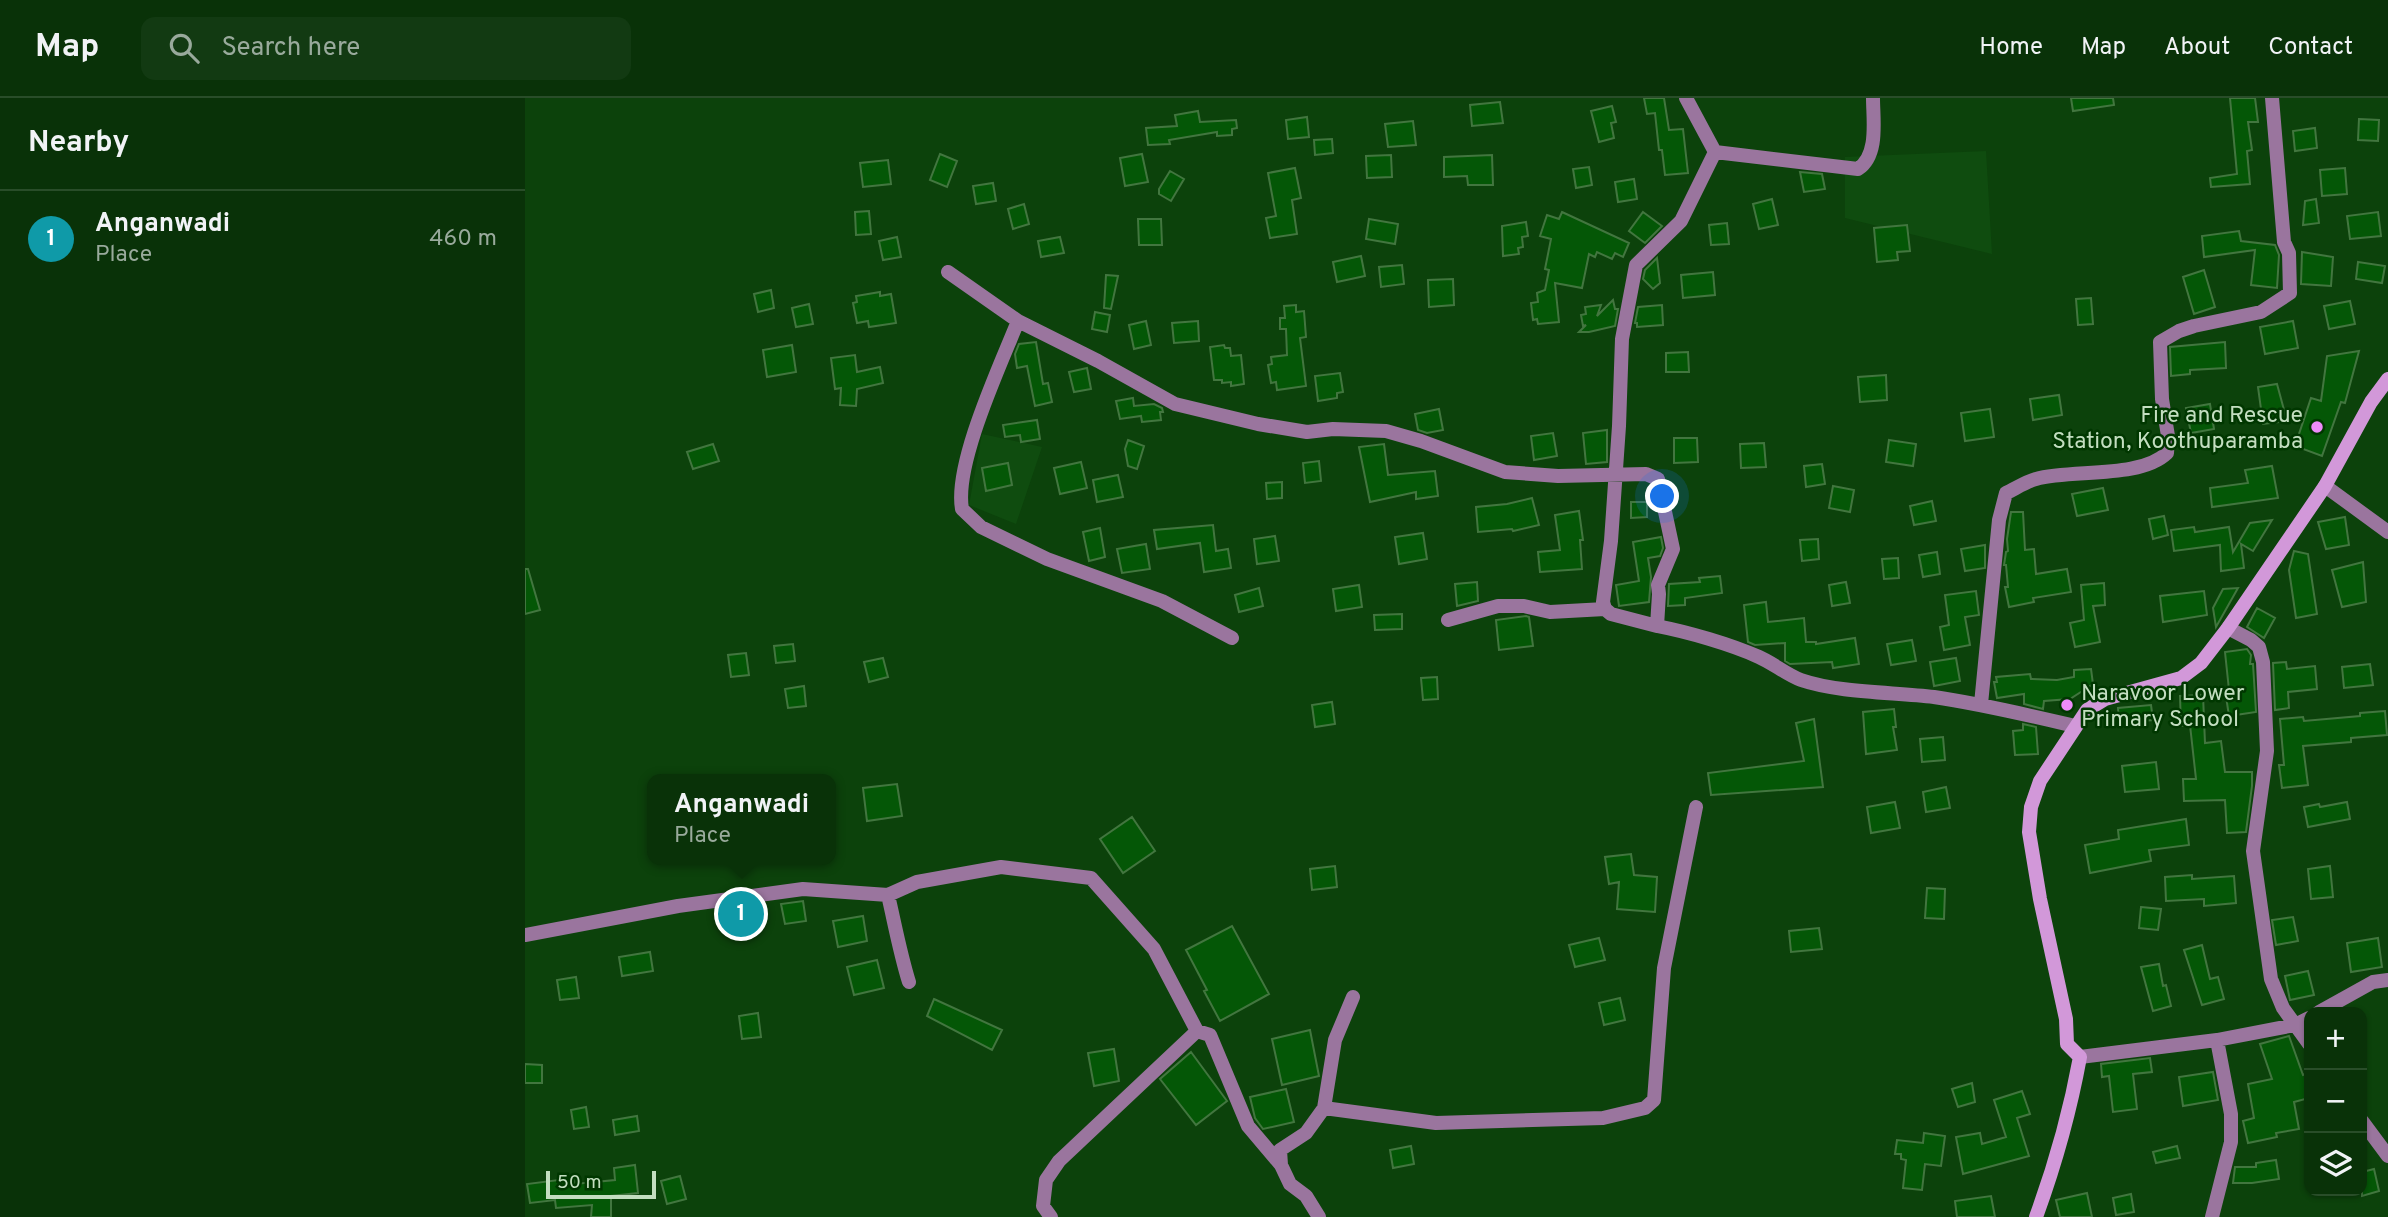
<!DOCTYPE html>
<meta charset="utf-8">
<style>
body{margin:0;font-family:Overpass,sans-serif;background:#123a12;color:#f1f3f6}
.controls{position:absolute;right:21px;bottom:21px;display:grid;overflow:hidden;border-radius:14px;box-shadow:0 2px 5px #0004}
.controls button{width:63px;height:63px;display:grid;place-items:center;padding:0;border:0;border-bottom:2px solid #294d29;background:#093208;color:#f1f3f6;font:35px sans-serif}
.scale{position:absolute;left:21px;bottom:18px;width:110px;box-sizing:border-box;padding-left:7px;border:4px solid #c3dec0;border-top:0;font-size:19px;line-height:24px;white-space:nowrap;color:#c3dec0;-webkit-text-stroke:5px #003700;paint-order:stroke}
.you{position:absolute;left:1138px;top:399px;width:24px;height:24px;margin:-18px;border:5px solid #fff;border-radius:50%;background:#1a73e8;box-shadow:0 0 0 10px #1a73e833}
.badge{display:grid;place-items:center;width:46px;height:46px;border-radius:50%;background:#8abfa5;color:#fff;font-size:23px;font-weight:700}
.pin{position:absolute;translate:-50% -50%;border:4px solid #fff;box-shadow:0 2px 7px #0006}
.popup{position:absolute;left:122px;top:676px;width:189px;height:91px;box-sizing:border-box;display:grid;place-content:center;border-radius:14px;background:#093208;filter:drop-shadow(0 2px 5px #0005);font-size:23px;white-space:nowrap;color:#99aa9c}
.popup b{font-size:26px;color:#f1f3f6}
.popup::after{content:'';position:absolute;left:50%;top:100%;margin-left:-14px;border:14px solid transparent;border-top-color:#093208}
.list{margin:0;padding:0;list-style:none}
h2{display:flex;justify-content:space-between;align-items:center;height:91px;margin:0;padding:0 28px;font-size:30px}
h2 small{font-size:23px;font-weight:400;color:#99aa9c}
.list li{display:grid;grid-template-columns:46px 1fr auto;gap:21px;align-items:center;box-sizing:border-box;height:98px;padding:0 28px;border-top:2px solid #294d29}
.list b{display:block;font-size:26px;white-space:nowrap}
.list p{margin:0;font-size:23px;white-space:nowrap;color:#99aa9c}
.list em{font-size:23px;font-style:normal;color:#99aa9c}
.icon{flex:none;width:38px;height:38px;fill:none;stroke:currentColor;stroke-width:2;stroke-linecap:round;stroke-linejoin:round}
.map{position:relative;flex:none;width:1863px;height:1119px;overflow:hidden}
header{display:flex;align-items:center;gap:42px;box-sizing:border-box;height:98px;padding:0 35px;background:#093208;border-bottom:2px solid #294d29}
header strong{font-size:33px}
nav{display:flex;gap:38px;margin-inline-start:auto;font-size:24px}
.search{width:490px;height:63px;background:#123a12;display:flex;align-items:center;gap:18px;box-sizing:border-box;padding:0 24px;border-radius:14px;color:#99aa9c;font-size:26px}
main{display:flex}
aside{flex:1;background:#093208}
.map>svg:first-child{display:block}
.built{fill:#0f4c0f}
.building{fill:#045706;stroke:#42763f;stroke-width:2}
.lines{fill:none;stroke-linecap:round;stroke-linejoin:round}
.street{stroke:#9a759e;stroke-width:14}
.secondary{stroke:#d298d9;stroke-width:14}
.poi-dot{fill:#ed8cf9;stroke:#003700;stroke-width:2.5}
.labels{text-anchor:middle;stroke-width:5;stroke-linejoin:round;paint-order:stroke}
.poi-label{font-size:23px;fill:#c3dec0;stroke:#003700;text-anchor:end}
</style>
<header>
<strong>Map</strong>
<div class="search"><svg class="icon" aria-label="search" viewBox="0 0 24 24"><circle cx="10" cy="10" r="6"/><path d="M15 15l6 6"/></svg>Search here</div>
<nav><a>Home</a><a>Map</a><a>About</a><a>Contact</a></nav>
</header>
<main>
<aside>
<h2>Nearby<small></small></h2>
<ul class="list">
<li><span class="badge" style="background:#0f9aa8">1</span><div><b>Anganwadi</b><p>Place</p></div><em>460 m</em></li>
</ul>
</aside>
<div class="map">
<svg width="1863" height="1119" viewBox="0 0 1863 1119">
<rect width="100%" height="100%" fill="#0c420b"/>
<path class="built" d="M1461,53L1467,156L1320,120V59Z
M457,336L517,349L491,426L444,407Z"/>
<path class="building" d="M1119,0H1139L1144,32L1158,31L1163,75L1140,77L1137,52H1134L1130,15L1122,16Z
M1546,0H1588L1589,7L1548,13Z
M1705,0H1730L1733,24H1723L1727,52L1722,53L1725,86L1686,89L1685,80L1712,76Z
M975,4L978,25L947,28L945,7Z
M1087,8L1091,24L1086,25L1089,40L1074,44L1066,13Z
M673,13L675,24L711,22L712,30L707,31V37L692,38V34L644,42L645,46L623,47L621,30L652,28L650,17Z
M782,19L784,39L763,41L761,22Z
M1834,21L1854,22L1853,43L1833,42Z
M888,23L891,47L863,49L860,26Z
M1790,30L1792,50L1770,53L1768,33Z
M807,41L808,55L790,57L789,42Z
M415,56L432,63L422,89L405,82Z
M617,56L623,84L600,88L595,60Z
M866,57L867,79L842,80L841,58Z
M967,57L968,87H943L942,78L919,79V59Z
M363,62L366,86L338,89L335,65Z
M1064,69L1067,87L1051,90L1048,71Z
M770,70L776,100L767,102L772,136L745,140L741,120L751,118L743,75Z
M1820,70L1822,96L1797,98L1795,72Z
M645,73L659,81L646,103L634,96V91Z
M1275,74L1297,76L1300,91L1279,94Z
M1109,81L1112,101L1093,104L1090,84Z
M468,85L471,103L451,106L448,88Z
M1247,101L1253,127L1234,131L1228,106Z
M1791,101L1794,125L1778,127L1780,103Z
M499,106L504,126L488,131L483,111Z
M344,113L346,136L331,137L330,114Z
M1037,114L1104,145L1098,159L1090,155L1087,161L1072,154L1070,159L1064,156L1057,190L1030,185L1034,224L1013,226L1012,221L1008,222L1006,205L1013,204L1012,195L1020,192L1024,172L1020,171L1026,141L1015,138L1022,117L1034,121Z
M1118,114L1137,128L1120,145L1104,133Z
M1853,114L1856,138L1825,141L1822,118Z
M613,121H636L637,147H614Z
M844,121L873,126L870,146L841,141Z
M1001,124L1003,138L997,139L998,149L993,150L994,156L978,158L977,128Z
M1202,125L1204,146L1186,147L1184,127Z
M1382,127L1385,153L1372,154L1373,162L1352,164L1349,130Z
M1714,133L1716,143L1750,147L1754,157L1752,190L1726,187L1730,152L1679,159L1677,138Z
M372,139L376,159L358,162L354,143Z
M535,139L539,155L516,159L513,143Z
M1777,154L1808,159L1806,188L1776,186Z
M836,158L840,178L812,184L808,164Z
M1132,160L1135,185L1128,191L1118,181L1120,172Z
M1833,164L1860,168L1857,185L1831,181Z
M877,167L879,186L856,189L854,169Z
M1679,172L1690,209L1669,216L1658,179Z
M1188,174L1190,197L1158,200L1156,177Z
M581,177L593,178L586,211L579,210Z
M928,181L929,207L904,209L903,182Z
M246,192L249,210L233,214L229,196Z
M355,194V198L366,196L371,225L344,229L343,223L332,225L328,205L332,204L331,198Z
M1566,200L1568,226L1553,227L1551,201Z
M1088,202L1090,211H1093L1090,228L1064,234H1054L1061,227L1058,228L1056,217L1061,216L1060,209L1076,207L1072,218Z
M1825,203L1830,226L1804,231L1799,208Z
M284,206L288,226L271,229L267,210Z
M771,207V214L779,213L781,239L775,240L781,288L752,292L751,284L746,285L743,267L747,266L746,259L762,257L761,231H755V220H760L759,208Z
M1137,207L1138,227L1112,229V225H1110L1113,209Z
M570,214L585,217L582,234L567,231Z
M621,223L626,247L609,251L604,227Z
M673,223L674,243L649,245L647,225Z
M1768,223L1773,250L1740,256L1735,229Z
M511,244L518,286L523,285L527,304L510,308L502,268L492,270L490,256L494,246Z
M1700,244L1701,270L1665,272V276L1646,278L1645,249Z
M267,247L271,274L242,279L238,252Z
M699,247L700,250H705L706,258L716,257L719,286L706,288V284L697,285V282H689L685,249Z
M1834,253L1820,305L1816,304L1797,358L1770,348L1786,300L1796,303L1802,258Z
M1163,254L1164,274H1141V255Z
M330,257L332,274L355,269L358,285L332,291L331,308L315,307L316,290L310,291L306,260Z
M562,270L566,291L549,294L544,274Z
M815,275L818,294L812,295V300L793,303L790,278Z
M1361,277L1362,302L1335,304L1333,279Z
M1752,286L1762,323L1738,326L1733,289Z
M1534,297L1537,317L1508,322L1505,301Z
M608,300L609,308L629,306L637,310L638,314H635L636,322L617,324L616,318L595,321L591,303Z
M1685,306L1689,331L1666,335L1661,310Z
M914,311L918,332L902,335L893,332L890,316Z
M1465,311L1469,339L1440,343L1436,315Z
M512,322L515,341L496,344L495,337L480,339L478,327Z
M1082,332V364L1061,366L1058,335Z
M1028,335L1032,358L1009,362L1006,338Z
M1149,340H1172L1173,364L1149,365Z
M603,342L619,348L612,371L603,368L600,351Z
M1364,342L1391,346L1388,368L1361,364Z
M1239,345L1241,369L1216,370L1215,346Z
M188,346L194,363L168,371L162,354Z
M859,346L863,377L910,373L913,398L891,401V394L845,404L834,349Z
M794,363L796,383L780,385L778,365Z
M556,364L562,390L535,396L529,370Z
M483,365L487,387L461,393L457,370Z
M1297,366L1300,386L1281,389L1279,368Z
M1747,368L1753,400L1687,409L1685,390L1723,385L1720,372Z
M593,377L598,399L572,404L568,382Z
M757,384V400L742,401L741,385Z
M1308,388L1329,392L1325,414L1304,410Z
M1578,390L1583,412L1552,418L1547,396Z
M1007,400L1014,427L988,433L987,431L953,434L951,409L982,406Z
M1407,403L1411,423L1389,427L1385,408Z
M1106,404H1122V419L1106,420Z
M1054,413L1058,442H1055L1057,471L1015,474L1013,454L1035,452L1030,417Z
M1486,414H1498L1500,452L1509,451L1511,476L1542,471L1546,494L1508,500L1509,504L1484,509L1480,489H1483L1481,467H1479L1481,454L1483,453L1482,441Z
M1639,418L1643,437L1628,441L1624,421Z
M1820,419L1824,447L1801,451L1793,424Z
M1747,422L1728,453L1716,446L1719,470L1696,473L1695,447L1649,453L1646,432L1669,429L1670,434L1704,429L1708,454L1725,425Z
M688,427L691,453L703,451L706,470L679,474L675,445L632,451L629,432Z
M575,430L580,459L564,463L558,434Z
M898,435L902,461L874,466L870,439Z
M750,438L754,463L732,466L729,441Z
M1136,439L1138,450L1135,458L1123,460L1126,479L1124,504L1094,508L1091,487L1114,483L1108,444Z
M1293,441L1294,461L1277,463L1275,442Z
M621,446L625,471L597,475L592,451Z
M1460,447V470L1440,473L1436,451Z
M1769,453L1783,456L1792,516L1771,520L1764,472Z
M1412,454L1415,476L1398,479L1394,457Z
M1373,460L1374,480L1359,481L1357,461Z
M1838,464L1841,504L1817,509L1807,472Z
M0,471H3L15,512L0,516Z
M1195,478L1197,495L1160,500V507L1143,508L1144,486L1175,484L1174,480Z
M952,484L953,503L932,508L930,486Z
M1321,484L1325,505L1307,508L1304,487Z
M1579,485L1580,507L1568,508L1575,544L1550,549L1545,525L1559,522L1556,487Z
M834,487L837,509L811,513L808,491Z
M734,490L738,508L714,514L710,497Z
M1713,490L1691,529L1688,510L1698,491Z
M1451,493L1454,517L1440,519L1445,547L1419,552L1415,529L1424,527L1420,497Z
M1679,493L1682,517L1638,524L1635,498Z
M1241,504L1243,524L1279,520L1281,544H1291V546L1330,540L1334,566L1308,570L1307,564L1265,566L1260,563V545L1230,547L1223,544L1219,507Z
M1732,510L1750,520L1739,540L1722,529Z
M877,516V531L850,532L849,517Z
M1001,518L1004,519L1008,548L974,552L971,522Z
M1387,542L1391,563L1366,567L1362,546Z
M268,546L270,563L251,565L249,548Z
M1722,551L1726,557L1725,566H1728L1731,614L1704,618L1700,592H1704L1700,554Z
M221,555L224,577L206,579L203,557Z
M358,560L363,579L344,584L339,564Z
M1431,560L1435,583L1409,588L1405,564Z
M1761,564L1762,571L1790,568L1792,591L1763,594L1764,610L1750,612L1748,565Z
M1845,566L1848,587L1819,590L1817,569Z
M1566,571L1568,586L1545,601L1519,603L1518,611L1499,606V596L1472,600L1469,584H1472L1471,579L1505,576L1506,581L1532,582L1549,579V572Z
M912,579L913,601L898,602L896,580Z
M279,588L281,608L263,610L260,591Z
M1678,597L1680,645L1696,643L1700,674H1727V688L1721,734L1702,735L1700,702L1659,703L1658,681H1671L1665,627L1656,628L1655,598Z
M807,604L810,626L790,629L787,607Z
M1626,607L1628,622L1594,625L1593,610Z
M1369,611L1371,629H1368L1372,652L1341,656L1338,614Z
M1860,613L1862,637L1826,640V644L1778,648L1783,687L1757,690L1754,667H1759L1755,621L1778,619L1779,623L1835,618V615Z
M1289,621L1298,689L1186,697L1183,675L1279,663L1271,625Z
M1498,626L1511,629L1513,656L1490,657L1488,633L1498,632Z
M1418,639L1420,662L1397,664L1395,641Z
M1631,664L1634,691L1600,694L1597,668Z
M372,686L377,718L342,723L338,690Z
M1421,689L1425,710L1401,714L1398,694Z
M1370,704L1375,730L1346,735L1342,709Z
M1822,704L1825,721L1783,729L1779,709L1794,706L1795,709Z
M607,719L630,753L598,775L575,741Z
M1661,721L1664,747L1624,752L1626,763L1565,775L1560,747L1594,741L1593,732Z
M1106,756L1109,777L1132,779L1130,814L1092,811L1094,784L1084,786L1080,759Z
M810,768L812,789L787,792L785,771Z
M1805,768L1808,799L1786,801L1783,771Z
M1667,777V781L1709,778L1711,805L1679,808V801L1641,803L1640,779Z
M1402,790L1420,791L1419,821L1400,820Z
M278,803L281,823L260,826L256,806Z
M221,809L225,828L214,829L207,811Z
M1616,809L1636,811L1633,832L1614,830Z
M338,818L342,843L313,849L308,823Z
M1768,819L1773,843L1751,847L1747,822Z
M707,828L744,896L695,923L679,893L682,892L661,852Z
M1294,830L1297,851L1266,854L1264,833Z
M1074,840L1080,862L1050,869L1044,847Z
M1853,840L1857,869L1826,874L1822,845Z
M1677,847L1685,881L1693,879L1699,901L1677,907L1659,852Z
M125,854L128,873L97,878L94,859Z
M352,862L359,890L329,897L322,869Z
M1634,866L1638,888L1641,887L1646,908L1628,913L1616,869Z
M1783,873L1789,897L1765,902L1760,878Z
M51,879L54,900L35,902L32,882Z
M1095,900L1100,922L1079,927L1074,905Z
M409,901L477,932L467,952L402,918Z
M233,915L236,939L217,941L214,918Z
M785,932L794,978L757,987L747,941Z
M1764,938L1778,977L1784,975V1000L1769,1004L1774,1031L1751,1035L1752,1039L1723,1045L1718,1023L1729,1020L1723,986L1747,981L1735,946Z
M589,951L594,983L569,988L563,955Z
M666,954L702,1003L671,1027L635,981Z
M1625,960L1627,974L1608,976L1612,1011L1588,1014L1584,978L1577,979L1576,966Z
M0,966L17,967V985H0Z
M1688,974L1693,1002L1658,1008L1654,979Z
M1447,985L1450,1004L1433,1009L1427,991Z
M761,991L769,1024L738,1031L730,1020L725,999Z
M1497,993L1505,1016L1492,1020L1504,1058L1438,1076L1431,1039L1455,1035L1457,1046L1481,1039L1469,1002Z
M61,1009L64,1029L49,1031L46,1012Z
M112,1018L114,1033L90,1037L88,1022Z
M1399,1035L1420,1038L1416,1068L1400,1066L1397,1092L1378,1090L1381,1062L1376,1061V1056H1370L1372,1042L1398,1045Z
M886,1048L889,1066L868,1070L865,1052Z
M1652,1048L1655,1060L1631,1065L1628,1054Z
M1751,1062L1754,1081L1727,1085H1708L1710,1069H1731V1065Z
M110,1067L113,1095L86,1098V1119H66L67,1107L31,1110L30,1102L5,1105L2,1086L49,1080L50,1086L90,1082L89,1070Z
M1849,1071L1854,1093L1837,1098V1074Z
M155,1078L161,1101L142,1106L136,1083Z
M1562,1095L1567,1119H1535L1531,1102Z
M1606,1096L1609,1114L1591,1117L1588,1100Z
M1466,1098L1470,1119H1432L1430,1103Z"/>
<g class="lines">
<path class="street" d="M1161,0L1190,54
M1190,54L1333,71C1354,57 1348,22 1348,0
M423,174L493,223L573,263L650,306L733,326L782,334L808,331L861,333L896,343L980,374L1033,378L1121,376L1133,381L1148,451L1133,487L1134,496L1132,528C1163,534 1205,546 1234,559C1248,565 1262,577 1276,582C1314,595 1368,594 1409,599C1457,606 1503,617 1550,628
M493,223C475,268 429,366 437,411L456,429L522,461L637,503L707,540
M1800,388L1863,434
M923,522L973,508H999L1025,514L1080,511
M1132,528L1086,516L1080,511L1078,504L1086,443L1094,328L1097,241L1111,167L1156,123L1190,54
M1703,530L1726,542L1734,549L1738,564L1742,653L1728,753L1746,881L1758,910L1784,946
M1456,606L1474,422L1481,395C1490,391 1500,384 1511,381C1547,371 1615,381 1642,355L1643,338L1637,301L1635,244L1654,233L1669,228L1736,214L1765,195L1764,155L1759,144L1747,0
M363,797C370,827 375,855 384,884
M0,837L153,808L278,791L363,797L392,784L476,769L566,780L629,851L672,933L685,937L723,1028L756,1067L755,1052L781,1035L799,1010L810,942L828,899
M1794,914L1848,884L1863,882
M1555,959L1692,942
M799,1010L911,1025L1078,1020L1120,1010L1129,1002L1139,870L1171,709
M1837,1023L1863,1058
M756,1067L765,1086L781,1098L794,1119
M526,1119L518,1108L521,1082L534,1063L672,933
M1687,1119L1706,1044V1016L1692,942L1770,927L1784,920"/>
<path class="secondary" d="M1511,1119C1530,1067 1545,1014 1555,959L1542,946L1541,921L1515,801L1504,734L1506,709L1515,683L1562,612L1580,601L1656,580L1676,565L1703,530L1800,388L1846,304L1863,281"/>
</g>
<g class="poi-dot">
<circle cx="1792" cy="329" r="7"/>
<circle cx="1542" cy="607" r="7"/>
</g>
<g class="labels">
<g class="poi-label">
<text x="1778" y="324">Fire and Rescue<tspan x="1778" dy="26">Station, Koothuparamba</tspan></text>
<text x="1556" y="602" text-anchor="start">Naravoor Lower<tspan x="1556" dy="26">Primary School</tspan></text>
</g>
</g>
</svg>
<div class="controls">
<button>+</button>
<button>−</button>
<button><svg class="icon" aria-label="layers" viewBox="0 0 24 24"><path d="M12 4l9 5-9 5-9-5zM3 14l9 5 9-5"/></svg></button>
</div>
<div class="scale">50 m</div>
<div class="you"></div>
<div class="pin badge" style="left:216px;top:816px;background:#0f9aa8">1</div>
<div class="popup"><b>Anganwadi</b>Place</div>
</div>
</main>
